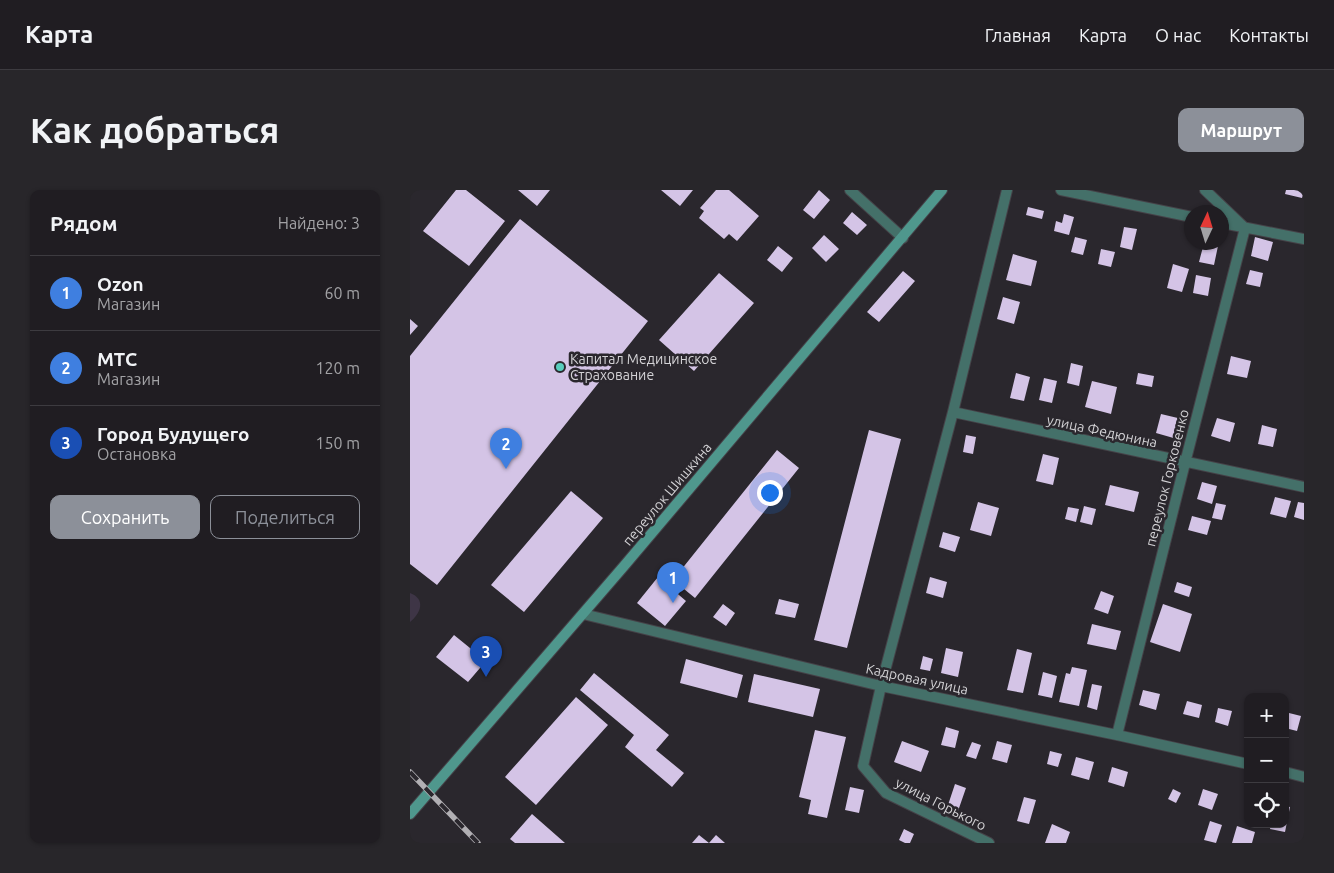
<!DOCTYPE html>
<html lang="ru">
<meta charset="utf-8">
<style>
body{margin:0;font-family:Ubuntu,sans-serif;background:#28262a;color:#f1f3f6}
.controls{position:absolute;right:15px;bottom:15px;display:grid;overflow:hidden;border-radius:10px;box-shadow:0 1px 4px #0004}
.controls button{width:45px;height:45px;display:grid;place-items:center;padding:0;border:0;border-bottom:1px solid #3d3b40;background:#201d22;color:#f1f3f6;font:25px sans-serif}
.compass{position:absolute;left:774px;top:15px;width:45px;height:45px;border-radius:50%;background:#201d22;box-shadow:0 1px 4px #0004;rotate:4deg}
.you{position:absolute;left:359px;top:302px;width:18px;height:18px;margin:-12px;border:4px solid #fff;border-radius:50%;background:#1a73e8;box-shadow:0 0 0 8px #1a73e833}
.badge{display:grid;place-items:center;width:32px;height:32px;border-radius:50%;background:#8c9099;color:#fff;font-size:16px;font-weight:700}
.pin{position:absolute;translate:-50% -41px;filter:drop-shadow(0 1px 2px #0008)}
.pin::after{content:'';position:absolute;top:26px;width:18px;height:15px;background:inherit;clip-path:polygon(0 0,100% 0,50% 100%)}
.list{margin:0;padding:0;list-style:none}
h2{display:flex;justify-content:space-between;align-items:center;height:65px;margin:0;padding:0 20px;font-size:21px}
h2 small{font-size:16px;font-weight:400;color:#a2a2a5}
.list li{display:grid;grid-template-columns:32px 1fr auto;gap:15px;align-items:center;box-sizing:border-box;height:75px;padding:0 20px;border-top:1px solid #3d3b40}
.list b{display:block;font-size:19px;white-space:nowrap}
.list p{margin:0;font-size:16px;white-space:nowrap;color:#a2a2a5}
.list em{font-size:16px;font-style:normal;color:#a2a2a5}
.actions{display:flex;gap:10px;padding:15px 20px}
.actions a{flex:1;padding:11px 0;border:1px solid #8c9099;border-radius:10px;text-align:center;font-size:18px;color:#8c9099}
.actions .main{background:#8c9099;color:#fff}
.icon{flex:none;width:28px;height:28px;fill:none;stroke:currentColor;stroke-width:2;stroke-linecap:round;stroke-linejoin:round}
.map{position:relative;flex:none;width:894px;height:653px;overflow:hidden;border-radius:10px}
header{display:flex;align-items:center;gap:30px;box-sizing:border-box;height:70px;padding:0 25px;background:#201d22;border-bottom:1px solid #3d3b40}
header strong{font-size:24px}
nav{display:flex;gap:28px;margin-inline-start:auto;font-size:18px}
.intro{display:flex;align-items:center;justify-content:space-between;box-sizing:border-box;height:120px;padding:0 30px}
h1{margin:0;font-size:35px}
.button{padding:12px 22px;border-radius:10px;background:#8c9099;color:#fff;font-size:18px;font-weight:700}
main{display:flex;gap:30px;padding:0 30px}
aside{flex:1;background:#201d22;border-radius:10px;box-shadow:0 1px 4px #0004}
.map>svg:first-child{display:block}
.green{fill:#3e3546}
.building{fill:#d4c4e6}
.lines{fill:none;stroke-linecap:round;stroke-linejoin:round}
.minor-casing{stroke:#454248;stroke-width:12}
.secondary-casing{stroke:#454248;stroke-width:12}
.minor{stroke:#447069;stroke-width:10}
.secondary{stroke:#4f978d;stroke-width:10}
.rail-casing{stroke:#b1afb3;stroke-width:5.5}
.rail{stroke:#2a272d;stroke-width:4;stroke-dasharray:11;stroke-linecap:butt}
.poi-dot{fill:#59cebe;stroke:#2a272d;stroke-width:2}
.labels{text-anchor:middle;stroke-width:5;stroke-linejoin:round;paint-order:stroke}
.poi-label{font-size:14px;fill:#d3d2d5;stroke:#2a272d;text-anchor:start}
.street-label{font-size:14px;fill:#d3d2d5;stroke:#2a272d}
</style>
<header>
<strong>Карта</strong>
<nav><a>Главная</a><a>Карта</a><a>О нас</a><a>Контакты</a></nav>
</header>
<div class="intro"><h1>Как добраться</h1><a class="button">Маршрут</a></div>
<main>
<aside>
<h2>Рядом<small>Найдено: 3</small></h2>
<ul class="list">
<li><span class="badge" style="background:#3f7fe0">1</span><div><b>Ozon</b><p>Магазин</p></div><em>60 m</em></li>
<li><span class="badge" style="background:#3f7fe0">2</span><div><b>МТС</b><p>Магазин</p></div><em>120 m</em></li>
<li><span class="badge" style="background:#1a4fb4">3</span><div><b>Город Будущего</b><p>Остановка</p></div><em>150 m</em></li>
</ul>
<div class="actions"><a class="main">Сохранить</a><a>Поделиться</a></div>
</aside>
<div class="map">
<svg width="894" height="653" viewBox="0 0 894 653">
<rect width="100%" height="100%" fill="#2a272d"/>
<path class="green" d="M0,403C16,409 11,423 0,432Z"/>
<path class="building" d="M46,0H56L95,31L59,76L13,41Z
M108,0H140L127,16Z
M251,0H283L270,16Z
M306,0H319L349,26L327,51L319,44L314,49L289,28L294,21L290,18Z
M409,0L420,10L404,29L393,20Z
M876,0H894L892,8L875,4Z
M618,17L634,21L632,29L616,25Z
M442,22L457,35L447,45L433,33Z
M654,24L664,27L659,45L644,41L646,31L652,33Z
M110,29L238,131L27,395L0,374V166Z
M714,37L727,39L722,60L710,57Z
M414,45L429,59L416,72L402,58Z
M665,47L677,50L673,65L661,62Z
M845,47L863,52L858,71L841,66Z
M794,53L808,56L804,75L789,72Z
M368,56L383,68L372,82L357,70Z
M691,59L705,62L701,77L688,74Z
M603,64L627,71L621,96L596,90Z
M763,74L779,79L772,102L757,98Z
M840,80L853,83L850,97L836,94Z
M493,81L505,91L469,132L457,122Z
M309,83L344,113L284,181L249,150Z
M786,85L801,88L798,106L783,103Z
M593,107L610,112L604,134L587,129Z
M0,129L8,136L0,145Z
M821,166L841,171L837,188L817,184Z
M661,173L673,176L669,196L657,193Z
M606,183L620,187L614,211L600,208Z
M728,183L744,186L742,197L726,194Z
M634,188L647,191L642,213L629,210Z
M682,191L707,197L701,224L675,217Z
M751,224L772,229L767,249L746,243Z
M807,228L825,233L820,252L801,246Z
M852,235L867,239L863,257L848,254Z
M459,240L491,249L437,458L404,450Z
M556,245L566,247L563,264L553,262Z
M367,260L389,278L285,408L263,390Z
M633,264L649,268L643,295L626,291Z
M792,292L807,296L802,314L787,309Z
M700,295L729,302L724,322L695,315Z
M161,301L193,328L114,422L81,395Z
M865,307L881,311L876,328L860,324Z
M568,312L589,318L581,346L560,340Z
M888,312L894,313V330L884,327Z
M806,313L816,315L812,330L802,328Z
M674,316L686,319L682,335L670,332Z
M658,317L669,319L666,332L655,329Z
M782,326L801,331L797,345L778,340Z
M533,342L550,347L545,362L529,357Z
M248,387L276,411L255,436L227,413Z
M520,387L537,392L533,408L516,403Z
M767,392L782,397L779,407L764,402Z
M691,401L704,406L698,424L684,419Z
M369,409L389,414L385,428L365,424Z
M313,414L325,423L316,436L303,427Z
M753,414L782,424L770,462L740,452Z
M682,434L711,441L706,460L677,454Z
M44,445L76,471L58,492L26,467Z
M536,458L553,462L548,487L531,483Z
M607,459L622,463L613,503L597,500Z
M513,466L523,469L520,481L510,479Z
M276,469L333,485L327,508L270,493Z
M662,477L677,480L669,516L649,512L656,483L660,484Z
M633,482L647,486L642,508L628,505Z
M184,483L259,545L246,560L274,583L262,597L215,557L224,545L170,500Z
M344,484L410,499L403,527L338,512Z
M682,494L692,496L687,520L677,517Z
M733,500L750,504L746,520L729,515Z
M166,507L198,535L126,615L95,587Z
M777,511L792,515L789,528L773,524Z
M808,518L822,521L818,536L805,532Z
M875,522L891,526L887,541L875,538Z
M536,537L549,541L545,558L531,555Z
M405,540L436,547L417,628L398,624L401,610L389,607Z
M492,551L519,561L511,582L484,572Z
M587,551L602,555L597,573L582,569Z
M562,552L571,555L566,569L556,566Z
M640,561L652,564L648,577L637,574Z
M666,567L684,572L679,590L661,585Z
M702,577L718,582L714,597L698,592Z
M545,594L556,598L548,621L537,618Z
M440,597L454,600L449,623L435,620Z
M763,599L771,603L766,613L758,609Z
M793,599L808,604L802,620L788,615Z
M614,607L626,610L619,634L607,631Z
M875,616L880,617L875,642L860,639L861,634H875Z
M122,624L155,653H105L100,649Z
M800,631L812,635L806,653L794,650Z
M642,634L660,642L656,653H635Z
M827,636L845,642L842,653H822Z
M494,639L504,644L500,653H495L489,650Z
M289,645L299,653L306,645L315,653H282Z"/>
<g class="lines">
<g class="minor-casing">
<path id="minor" d="M440,0L493,48
M651,0L782,27
M812,33L894,49
M543,222L894,297
M173,424L471,496L707,545L838,574
M707,545L775,273L835,38L795,0
M875,582L894,587
M579,653L476,603L453,576L471,496L543,222L597,0"/>
</g>
<g class="secondary-casing">
<path id="secondary" d="M0,624L214,376L532,0"/>
</g>
<use href="#minor" class="minor"/>
<use href="#secondary" class="secondary"/>
<g class="rail-casing">
<path id="rail" d="M0,582L68,653"/>
</g>
<use href="#rail" class="rail"/>
</g>
<circle class="poi-dot" cx="150" cy="177" r="5"/>
<g class="labels">
<g class="poi-label">
<text x="160" y="174">Капитал Медицинское<tspan x="160" dy="16">Страхование</tspan></text>
</g>
<g class="street-label">
<text transform="translate(692 241) rotate(12)" y="5">улица Федюнина</text>
<text transform="translate(757 288) rotate(-76)" y="5">переулок Горковенко</text>
<text transform="translate(257 304) rotate(-50)" y="5">переулок Шишкина</text>
<text transform="translate(507 489) rotate(12)" y="5">Кадровая улица</text>
<text transform="translate(531 614) rotate(27)" y="5">улица Горького</text>
</g>
</g>
</svg>
<div class="controls">
<button>+</button>
<button>−</button>
<button><svg class="icon" aria-label="locate" viewBox="0 0 24 24"><circle cx="12" cy="12" r="6"/><path d="M12 2v4M12 18v4M2 12h4M18 12h4"/></svg></button>
</div>
<svg class="compass" viewBox="-18 -18 36 36"><path d="M0-13l5 13h-10z" fill="#e53935"/><path d="M0 13l5-13h-10z" fill="#a2a2a5"/></svg>
<div class="you"></div>
<div class="pin badge" style="left:263px;top:413px;background:#3f7fe0">1</div>
<div class="pin badge" style="left:96px;top:279px;background:#3f7fe0">2</div>
<div class="pin badge" style="left:76px;top:487px;background:#1a4fb4">3</div>
</div>
</main>
